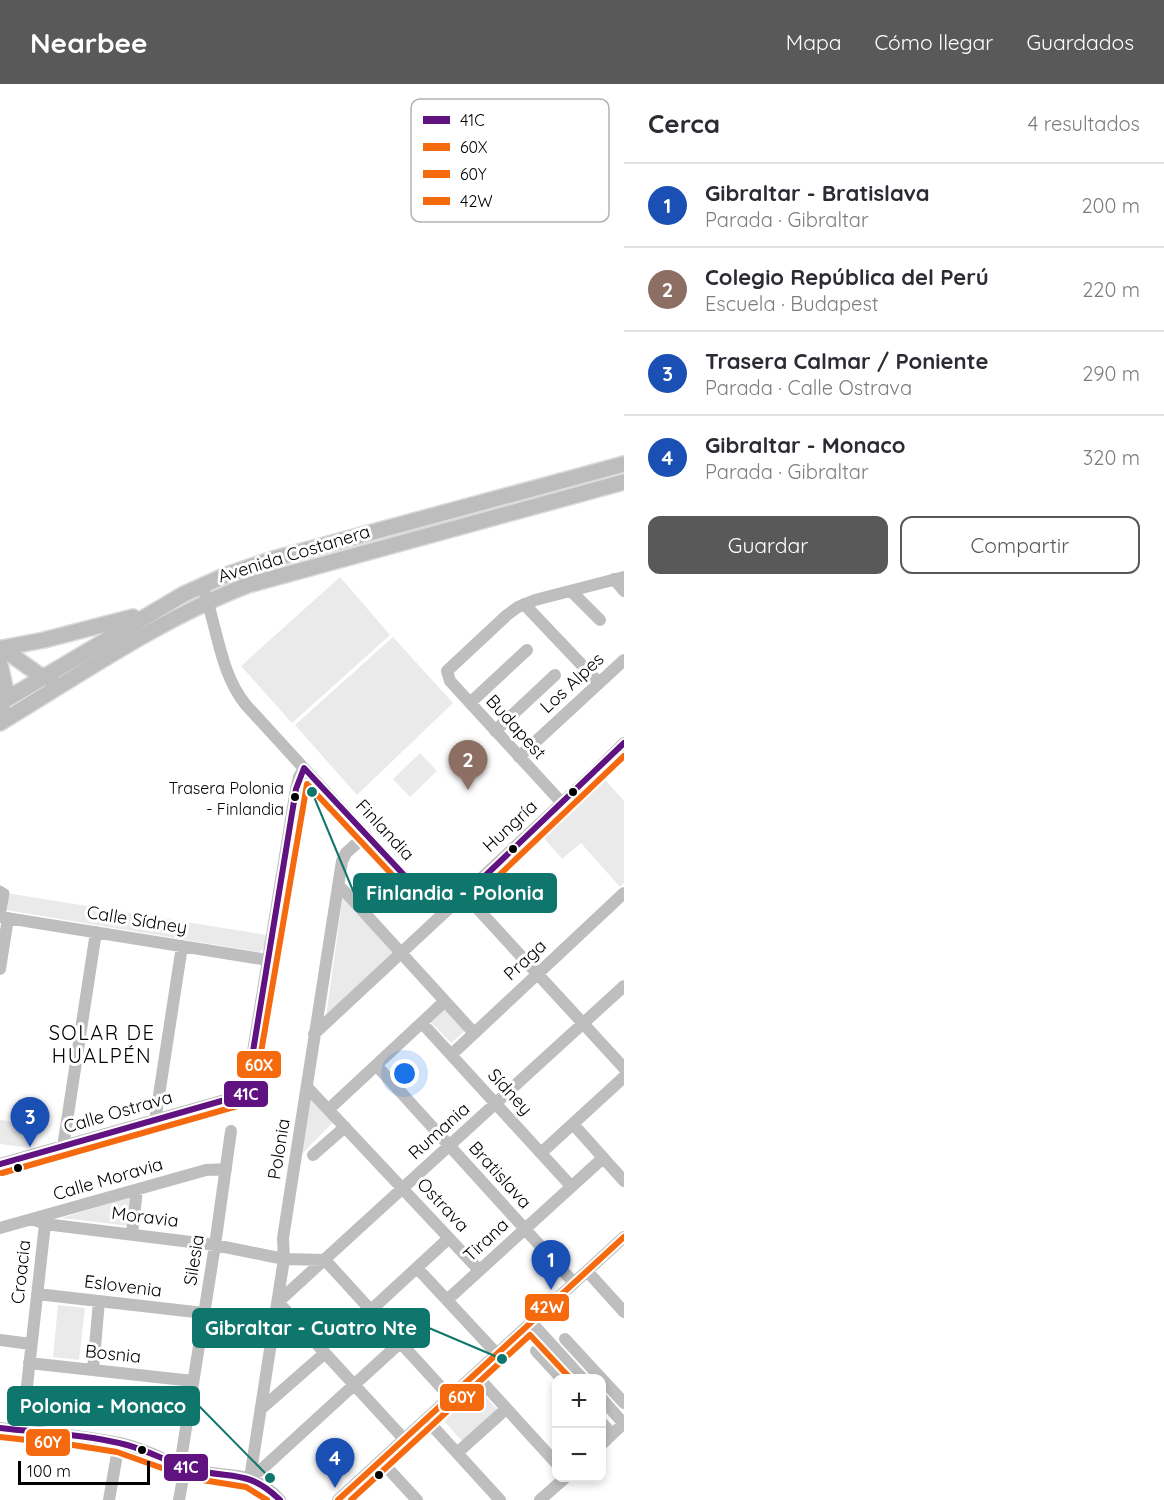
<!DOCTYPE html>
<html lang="es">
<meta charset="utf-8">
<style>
body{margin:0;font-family:Quicksand,sans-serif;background:#f7f7f7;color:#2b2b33}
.controls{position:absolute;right:18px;bottom:18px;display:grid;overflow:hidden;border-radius:12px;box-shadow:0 3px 9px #0003}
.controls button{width:54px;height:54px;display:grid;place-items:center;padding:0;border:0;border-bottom:2px solid #e1e1e2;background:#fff;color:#2b2b33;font:30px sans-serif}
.scale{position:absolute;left:18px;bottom:15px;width:132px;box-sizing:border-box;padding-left:6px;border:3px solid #000;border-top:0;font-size:16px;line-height:21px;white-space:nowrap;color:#000;-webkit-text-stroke:4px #fff;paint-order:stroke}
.you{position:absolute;left:405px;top:990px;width:21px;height:21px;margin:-15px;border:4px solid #fff;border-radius:50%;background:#1a73e8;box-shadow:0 0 0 9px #1a73e833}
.badge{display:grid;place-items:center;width:39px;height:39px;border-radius:50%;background:#595959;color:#fff;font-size:20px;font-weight:700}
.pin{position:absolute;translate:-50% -50px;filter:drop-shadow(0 2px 3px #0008)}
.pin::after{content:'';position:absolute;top:32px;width:21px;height:18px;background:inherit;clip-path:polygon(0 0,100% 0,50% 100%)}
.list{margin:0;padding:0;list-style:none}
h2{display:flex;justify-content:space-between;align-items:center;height:78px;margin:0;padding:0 24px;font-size:26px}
h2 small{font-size:20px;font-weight:400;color:#7c7c81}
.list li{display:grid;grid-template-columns:39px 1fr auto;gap:18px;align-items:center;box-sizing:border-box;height:84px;padding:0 24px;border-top:2px solid #e1e1e2}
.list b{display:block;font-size:22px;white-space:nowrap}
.list p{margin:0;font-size:20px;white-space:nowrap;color:#7c7c81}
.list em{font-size:20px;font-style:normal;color:#7c7c81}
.actions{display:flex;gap:12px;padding:18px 24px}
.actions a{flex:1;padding:14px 0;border:2px solid #595959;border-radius:12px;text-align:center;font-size:21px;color:#595959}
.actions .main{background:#595959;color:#fff}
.map{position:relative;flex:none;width:624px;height:1416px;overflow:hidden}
header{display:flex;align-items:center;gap:36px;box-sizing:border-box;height:84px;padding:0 30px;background:#595959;color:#fff}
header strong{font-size:28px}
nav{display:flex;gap:33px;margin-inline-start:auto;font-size:21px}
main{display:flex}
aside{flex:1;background:#fff}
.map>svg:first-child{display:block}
.green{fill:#eaeaea}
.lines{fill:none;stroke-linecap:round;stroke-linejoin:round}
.canal{stroke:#bcbcbc;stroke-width:9}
.major-casing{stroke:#dbdbdb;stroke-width:18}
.minor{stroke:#bebebe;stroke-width:12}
.major{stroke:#bdbdbd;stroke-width:15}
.bus-1-casing{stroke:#fff;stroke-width:10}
.bus-2-casing{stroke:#fff;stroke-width:10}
.bus-3-casing{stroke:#fff;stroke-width:10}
.bus-4-casing{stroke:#fff;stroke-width:10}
.bus-1{stroke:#5f1280;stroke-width:6}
.bus-2{stroke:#f56a0f;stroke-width:6}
.bus-3{stroke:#f56a0f;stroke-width:6}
.bus-4{stroke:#f56a0f;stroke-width:6}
.bus-dot{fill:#000;stroke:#fff;stroke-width:2}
.labels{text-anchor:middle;stroke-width:6;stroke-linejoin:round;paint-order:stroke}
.bus-label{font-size:16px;fill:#000;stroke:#fff;text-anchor:end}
.street-label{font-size:18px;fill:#000;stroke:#fff}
.neighbourhood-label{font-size:20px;letter-spacing:1.5px;fill:#000;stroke:#fff}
.key{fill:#fff;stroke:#b2b2b2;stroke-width:1.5}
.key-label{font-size:16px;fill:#000}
.leader{fill:none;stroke:#0f766e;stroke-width:2}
.callout-dot{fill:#0f766e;stroke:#fff;stroke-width:2}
.callout{fill:#0f766e;stroke:#0f766e;stroke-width:2}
.callout-label{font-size:20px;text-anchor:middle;font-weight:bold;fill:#fff}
.line-badge{stroke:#fff;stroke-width:2}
.badge-label{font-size:16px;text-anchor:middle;font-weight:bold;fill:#fff}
</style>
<header>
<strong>Nearbee</strong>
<nav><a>Mapa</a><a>Cómo llegar</a><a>Guardados</a></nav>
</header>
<main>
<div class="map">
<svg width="624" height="1416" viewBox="0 0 624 1416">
<rect width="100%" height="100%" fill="#fff"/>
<path class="green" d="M340,493L390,551L292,639L241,582Z
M393,553L453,619L357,711L295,641Z
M420,669L437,687L410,713L393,695Z
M600,690L624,717V799L620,803L581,759L562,775L537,746Z
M0,808L267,851L264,865L259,868L0,825Z
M343,811L395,869L326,933Z
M444,923L466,946L451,959L430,937Z
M310,1001L339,1032L298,1074Z
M0,1036L35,1040L31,1064L0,1060Z
M134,1112L130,1142L61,1134Z
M58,1221L85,1224L79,1276L53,1273Z
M478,1305L498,1326L463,1358L444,1337Z"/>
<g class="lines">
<path class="canal" d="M0,806L5,809L2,826"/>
<g class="major-casing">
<path id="major" d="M2,564L44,556L133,533
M2,564L38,590L52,596
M0,580L5,603L2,623
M0,619L184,510L226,491L273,475L624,380
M0,639C81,590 160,535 248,501L624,398"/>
</g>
<path class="minor" d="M614,495L624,507
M202,501C217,540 219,588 246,621L409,799C433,819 445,796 465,811L624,984
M571,507L600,536
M524,520L599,599
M470,619L527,566
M495,647L555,591
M519,673L624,576
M562,719L450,597L447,587L507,531L518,523L535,516L624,493
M338,801L351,814L474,949
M0,833L268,876
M0,885L8,834
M422,939L571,1102
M314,950L591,692L624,659
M451,971L624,809
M376,981L574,1199
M307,1003L479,1186
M329,1025L445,917
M155,1037L182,862
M573,1040L624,1097
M63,1063L96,848
M541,1069L624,993
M313,1071L345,1043
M0,1080L246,1010L296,705L299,693L304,684
M32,1135L45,1140L215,1161L284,1175L325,1176L450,1313
M0,1144L206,1086L226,1085
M132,1149L137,1106
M417,1184L497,1270
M587,1187L624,1228
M37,1210L204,1229
M447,1216L603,1074
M371,1226L449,1154
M531,1238L582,1294
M565,1255L601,1294
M0,1256L31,1260
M536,1267L561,1294
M29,1279L193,1297
M93,1286L99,1217
M475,1290L556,1379
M602,1295L624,1319
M602,1315L624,1340
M261,1325L325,1269
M426,1335L500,1416
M602,1339L612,1350
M0,1344C39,1349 80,1350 119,1359C144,1364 167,1378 192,1385C230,1396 249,1382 280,1416
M22,1347L45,1140
M404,1355L278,1218L624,902
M602,1360L624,1339
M457,1369L506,1325
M381,1377L417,1416
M250,1394L284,1175L283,1154L342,777L346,769L366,751
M250,1394L262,1385L401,1258
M109,1416L119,1359
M179,1416L183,1394L182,1369L215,1161L231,1047
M338,1416L624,1153
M540,1416L565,1394"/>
<use href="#major" class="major"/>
<g class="bus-1-casing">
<path id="bus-1" d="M0,1080L246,1010L296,705L304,684L418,806C434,811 450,803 465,811L624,659
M0,1344C42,1349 86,1350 127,1361C149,1367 170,1379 192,1385C231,1396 247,1384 280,1416"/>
</g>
<g class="bus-2-casing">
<path id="bus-2" d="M2,1089L248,1019L253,1015L307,700L413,813L429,817L452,816L466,820L471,818L624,672"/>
</g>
<g class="bus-3-casing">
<path id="bus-3" d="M0,1353L73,1361L117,1368L190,1394L246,1403L267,1416
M351,1416L530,1251L570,1294"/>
</g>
<g class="bus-4-casing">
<path id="bus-4" d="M338,1416L624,1153"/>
</g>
<use href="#bus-1" class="bus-1"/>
<use href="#bus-2" class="bus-2"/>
<use href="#bus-3" class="bus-3"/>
<use href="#bus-4" class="bus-4"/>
</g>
<g class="bus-dot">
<circle cx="573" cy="708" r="5"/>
<circle cx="295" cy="713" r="5"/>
<circle cx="513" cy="765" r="5"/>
<circle cx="18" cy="1084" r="5"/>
<circle cx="142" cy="1366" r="5"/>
<circle cx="379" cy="1391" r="5"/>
</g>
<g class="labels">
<g class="bus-label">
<text x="284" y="710">Trasera Polonia<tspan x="284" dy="21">- Finlandia</tspan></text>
</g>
<g class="street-label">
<text transform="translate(294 470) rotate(-17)" y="6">Avenida Costanera</text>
<text transform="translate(572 599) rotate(-43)" y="6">Los Alpes</text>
<text transform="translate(516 643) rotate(48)" y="6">Budapest</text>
<text transform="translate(510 742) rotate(-43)" y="6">Hungría</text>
<text transform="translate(385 746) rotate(47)" y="6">Finlandia</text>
<text transform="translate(137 836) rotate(9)" y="6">Calle Sídney</text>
<text transform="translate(525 876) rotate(-43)" y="6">Praga</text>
<text transform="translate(510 1008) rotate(47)" y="6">Sídney</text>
<text transform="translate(118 1028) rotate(-16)" y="6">Calle Ostrava</text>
<text transform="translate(439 1047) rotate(-42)" y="6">Rumania</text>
<text transform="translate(279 1065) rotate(-81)" y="6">Polonia</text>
<text transform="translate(500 1091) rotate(48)" y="6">Bratislava</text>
<text transform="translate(108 1095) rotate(-16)" y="6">Calle Moravia</text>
<text transform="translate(443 1121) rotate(47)" y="6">Ostrava</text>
<text transform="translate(145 1133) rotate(7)" y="6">Moravia</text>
<text transform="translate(486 1156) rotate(-43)" y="6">Tirana</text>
<text transform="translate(194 1176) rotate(-81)" y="6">Silesia</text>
<text transform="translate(21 1188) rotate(-84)" y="6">Croacia</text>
<text transform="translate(123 1202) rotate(7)" y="6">Eslovenia</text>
<text transform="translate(113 1270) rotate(6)" y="6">Bosnia</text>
</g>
<g class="neighbourhood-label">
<text x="102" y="956">SOLAR DE<tspan x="102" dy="23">HUALPÉN</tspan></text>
</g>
</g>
<rect x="411" y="15" width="198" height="123" rx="9" class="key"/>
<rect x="423" y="32" width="27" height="8" fill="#5f1280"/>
<rect x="423" y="59" width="27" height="8" fill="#f56a0f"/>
<rect x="423" y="86" width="27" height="8" fill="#f56a0f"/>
<rect x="423" y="113" width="27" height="8" fill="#f56a0f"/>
<g class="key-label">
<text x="460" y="42">41C</text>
<text x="460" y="69">60X</text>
<text x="460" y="96">60Y</text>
<text x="460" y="123">42W</text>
</g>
<path class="leader" d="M312 708L354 809M502 1275L429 1244M270 1394L199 1322"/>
<g class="callout-dot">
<circle cx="312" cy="708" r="6"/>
<circle cx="502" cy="1275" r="6"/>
<circle cx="270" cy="1394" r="6"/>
</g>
<g class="callout">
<rect x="354" y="790" width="202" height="38" rx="6"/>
<rect x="193" y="1225" width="236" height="38" rx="6"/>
<rect x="8" y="1303" width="191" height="38" rx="6"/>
</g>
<g class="callout-label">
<text x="455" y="816">Finlandia - Polonia</text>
<text x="311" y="1251">Gibraltar - Cuatro Nte</text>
<text x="103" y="1329">Polonia - Monaco</text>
</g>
<g class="line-badge">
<rect x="236" y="966" width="46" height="29" rx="6" fill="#f56a0f"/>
<rect x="223" y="996" width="46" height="28" rx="6" fill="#5f1280"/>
<rect x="524" y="1209" width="46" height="29" rx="6" fill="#f56a0f"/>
<rect x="439" y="1299" width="46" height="29" rx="6" fill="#f56a0f"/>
<rect x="25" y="1344" width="46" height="29" rx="6" fill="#f56a0f"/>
<rect x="163" y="1369" width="46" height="29" rx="6" fill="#5f1280"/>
</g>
<g class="badge-label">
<text x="259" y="987">60X</text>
<text x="246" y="1016">41C</text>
<text x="547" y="1229">42W</text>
<text x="462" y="1319">60Y</text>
<text x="48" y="1364">60Y</text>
<text x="186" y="1389">41C</text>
</g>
</svg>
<div class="controls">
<button>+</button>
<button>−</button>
</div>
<div class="scale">100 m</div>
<div class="you"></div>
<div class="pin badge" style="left:551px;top:1206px;background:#1a4fb4">1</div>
<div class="pin badge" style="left:468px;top:706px;background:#8d6e63">2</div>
<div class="pin badge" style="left:30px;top:1063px;background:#1a4fb4">3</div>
<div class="pin badge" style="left:335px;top:1404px;background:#1a4fb4">4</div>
</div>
<aside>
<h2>Cerca<small>4 resultados</small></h2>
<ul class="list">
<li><span class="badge" style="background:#1a4fb4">1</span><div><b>Gibraltar - Bratislava</b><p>Parada · Gibraltar</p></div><em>200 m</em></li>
<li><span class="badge" style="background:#8d6e63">2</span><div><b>Colegio República del Perú</b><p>Escuela · Budapest</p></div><em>220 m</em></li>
<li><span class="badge" style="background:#1a4fb4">3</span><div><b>Trasera Calmar / Poniente</b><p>Parada · Calle Ostrava</p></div><em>290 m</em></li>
<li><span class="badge" style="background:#1a4fb4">4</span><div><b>Gibraltar - Monaco</b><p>Parada · Gibraltar</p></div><em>320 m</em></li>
</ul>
<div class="actions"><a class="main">Guardar</a><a>Compartir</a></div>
</aside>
</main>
